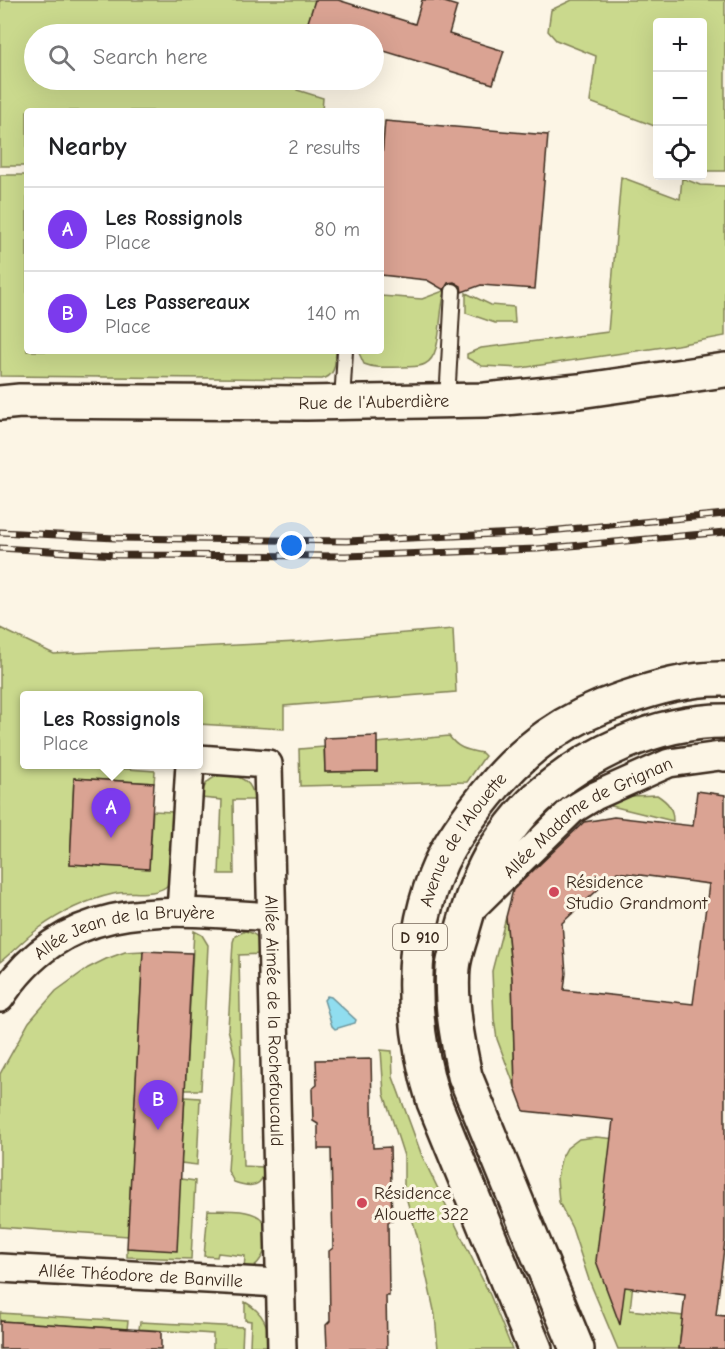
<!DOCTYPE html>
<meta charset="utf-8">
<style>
body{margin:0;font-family:"Comic Neue",sans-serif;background:#f2f2f2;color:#202124}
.controls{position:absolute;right:18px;top:18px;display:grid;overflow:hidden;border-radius:6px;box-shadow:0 6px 24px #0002}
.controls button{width:54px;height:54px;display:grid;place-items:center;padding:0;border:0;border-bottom:2px solid #e0e0e0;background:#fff;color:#202124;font:30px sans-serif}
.you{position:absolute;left:292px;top:546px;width:21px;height:21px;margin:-15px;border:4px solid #fff;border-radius:50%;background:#1a73e8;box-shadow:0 0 0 9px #1a73e833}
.badge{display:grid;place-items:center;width:39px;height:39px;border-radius:50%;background:#7c3aed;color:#fff;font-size:20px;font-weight:700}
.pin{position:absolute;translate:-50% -50px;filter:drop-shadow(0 2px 3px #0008)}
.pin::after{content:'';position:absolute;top:32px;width:21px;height:18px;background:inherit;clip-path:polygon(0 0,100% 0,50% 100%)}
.popup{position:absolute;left:20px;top:691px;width:183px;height:78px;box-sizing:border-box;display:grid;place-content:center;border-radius:6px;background:#fff;filter:drop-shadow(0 2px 4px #0005);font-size:20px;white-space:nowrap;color:#757577}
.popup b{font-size:22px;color:#202124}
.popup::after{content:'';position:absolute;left:50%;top:100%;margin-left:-12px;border:12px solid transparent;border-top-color:#fff}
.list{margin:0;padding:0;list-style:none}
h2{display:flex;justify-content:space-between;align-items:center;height:78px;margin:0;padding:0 24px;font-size:26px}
h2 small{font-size:20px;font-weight:400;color:#757577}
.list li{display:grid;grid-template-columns:39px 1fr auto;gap:18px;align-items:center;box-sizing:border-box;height:84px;padding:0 24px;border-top:2px solid #e0e0e0}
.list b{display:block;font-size:22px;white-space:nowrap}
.list p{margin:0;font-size:20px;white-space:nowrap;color:#757577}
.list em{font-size:20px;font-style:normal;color:#757577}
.icon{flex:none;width:33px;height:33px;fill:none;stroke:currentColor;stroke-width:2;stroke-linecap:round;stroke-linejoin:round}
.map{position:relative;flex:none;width:725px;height:1349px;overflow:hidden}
.search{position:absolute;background:#fff;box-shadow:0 6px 24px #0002;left:24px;top:24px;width:360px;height:66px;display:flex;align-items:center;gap:15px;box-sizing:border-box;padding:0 21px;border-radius:33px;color:#757577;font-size:22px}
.panel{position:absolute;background:#fff;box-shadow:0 6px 24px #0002;left:24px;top:108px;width:360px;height:246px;border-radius:6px}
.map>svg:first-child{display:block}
.green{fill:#cad98d;stroke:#828256;stroke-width:1.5}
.water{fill:#90ddef;stroke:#6e959b;stroke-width:1.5}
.building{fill:#daa393;stroke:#3b2a1e;stroke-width:1.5;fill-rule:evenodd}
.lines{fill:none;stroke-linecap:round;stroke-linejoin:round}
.service-casing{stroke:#3b2a1e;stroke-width:18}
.minor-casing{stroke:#3b2a1e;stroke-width:32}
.tertiary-casing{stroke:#3b2a1e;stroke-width:38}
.primary-casing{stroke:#3b2a1e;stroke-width:38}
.service{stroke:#fcf5e5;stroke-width:14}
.minor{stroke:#fcf5e5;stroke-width:27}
.tertiary{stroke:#fcf5e5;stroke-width:33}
.primary{stroke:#fcf5e5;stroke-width:33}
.rail-casing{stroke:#3b2a1e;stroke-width:7}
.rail{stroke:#fcf5e5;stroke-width:4.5;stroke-dasharray:14;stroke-linecap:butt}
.poi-dot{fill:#d1495b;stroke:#fcf5e5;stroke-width:2}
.labels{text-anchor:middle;stroke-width:6;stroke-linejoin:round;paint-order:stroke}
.shield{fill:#fcf5e5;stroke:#75675a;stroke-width:1.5}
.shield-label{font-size:16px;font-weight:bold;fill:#3b2a1e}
.street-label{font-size:18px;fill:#3b2a1e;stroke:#fcf5e5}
.poi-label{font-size:18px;fill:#3b2a1e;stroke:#fcf5e5;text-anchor:start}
</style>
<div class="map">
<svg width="725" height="1349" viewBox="0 0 725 1349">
<rect width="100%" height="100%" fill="#fcf5e5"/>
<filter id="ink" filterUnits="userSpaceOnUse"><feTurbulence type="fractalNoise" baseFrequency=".0167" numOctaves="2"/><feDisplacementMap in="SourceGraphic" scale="12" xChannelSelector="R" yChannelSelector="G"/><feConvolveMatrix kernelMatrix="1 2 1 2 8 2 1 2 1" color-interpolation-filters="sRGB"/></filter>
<g filter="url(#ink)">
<path class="green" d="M0,0H315L306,34H34V80H298L297,90L323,98L322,111H27V166H0Z
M572,0H725V171H703L702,22H658L657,127L590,102L596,56L556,40L548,31L551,10Z
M0,175H27V351H336C335,363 336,376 322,379L0,376Z
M621,177L680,199L682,178L700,185L725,186V336L677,345L521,368L482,366L467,358V354L481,348L608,332Z
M446,290C437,310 444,355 425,364C418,368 409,366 402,367C389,367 376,369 364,364L358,351H381V296L422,299Z
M466,293L491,305L514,307L515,323H495L466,313Z
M0,628L54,654L297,642L453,629L456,692L284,706V729L198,724V696H24V764L74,765L155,771L154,783L74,778L70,864L149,868L153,811L173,812L169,881L167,886C153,897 131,890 113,894C87,900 60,913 38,929C24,939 13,952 0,962Z
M449,736C458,749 467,750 482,753L485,756L467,782L300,786L299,749L324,747L325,772L377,771V743Z
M223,774C241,776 253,781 254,800H233L234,874H219L222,800L201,798C203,783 210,778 223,774Z
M657,795C668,802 673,808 673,821L603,804L631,796Z
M506,917L512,978L515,1087L497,1039L494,1019L492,971Z
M194,931L202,935L208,945L201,1090H185Z
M245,931C259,934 261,940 262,954L239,955L243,1166L265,1167C263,1188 251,1188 234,1182L228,1171L235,1058L228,1029L233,942L235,936Z
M143,951L128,1236L0,1227V1074L29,1022L56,991L88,968L106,959L125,952Z
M381,1050L392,1051L393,1077L422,1156L490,1295L512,1349H438L435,1315L420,1246L404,1190V1156L384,1094Z
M185,1097L200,1098L197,1165L181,1163Z
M596,1137L637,1141L647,1156L630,1310L683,1316L679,1349H618L589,1280L572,1228L559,1202L557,1178L561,1159L567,1148L579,1139Z
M181,1179L195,1181L191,1259L127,1257V1248Z
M208,1210C223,1211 245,1208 259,1217C275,1228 267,1257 253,1267C250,1268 247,1269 244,1270L245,1256L218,1253L217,1257L204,1256Z
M245,1302C263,1312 269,1326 270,1346H250L251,1321L245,1320Z
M0,1313L128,1321L127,1329L0,1321Z
M140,1322L243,1327L242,1349H213V1334L139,1329Z"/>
<path class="water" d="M327,996L331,997L356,1020L355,1023L335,1029L332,1026L324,1000Z"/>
<path class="building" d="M315,0H338L415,24L422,0H438L457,6L449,34L504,51L493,84L374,48V34H319L321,27L308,22Z
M385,121L548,135L535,289L481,285L462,292L461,286L454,282L448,283L444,290L427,280L381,275V168Z
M377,736V771L325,772L324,738Z
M74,778L154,783L149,869L70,864Z
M697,791L725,795V1240L716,1315L725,1316V1349H679L685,1295L625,1287L620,1325L596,1261L613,1120L524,1111L515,1087L512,978L506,917L513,890L584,822L614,817L693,826ZM617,872L709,884L693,1004L564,990L566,973L562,923Z
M143,951L192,953L177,1251L127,1248Z
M371,1059L373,1148L390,1147L392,1221L388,1222L389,1296H386L387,1349H327L326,1325L330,1321L329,1251L333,1248L331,1149H318V1124L313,1121L312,1089L317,1085L316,1060Z
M0,1321L161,1331V1349H0Z"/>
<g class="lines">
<g class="service-casing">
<path id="service" d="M447,401L453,291
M342,402L345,351"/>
</g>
<g class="minor-casing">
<g id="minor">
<path id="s1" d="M198,759L268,764L282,1349"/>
<path id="s2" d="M470,910L572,810L595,796L669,763L720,756L725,757"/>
<path d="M181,912L190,764"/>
<path id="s3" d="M0,998C66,896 166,910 272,917"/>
<path id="s4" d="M0,1268L280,1283"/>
</g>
</g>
<g class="tertiary-casing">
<g id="tertiary">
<path id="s5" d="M0,403L20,401L306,403L485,400L579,391L725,370"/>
</g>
</g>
<g class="primary-casing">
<g id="primary">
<path id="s6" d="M535,1349L434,1102C410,1025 407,937 441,862C453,837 470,815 487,794C525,747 565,718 623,699C655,688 690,678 725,679"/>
<path d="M577,1349L465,1076C458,1042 450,1003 453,968C454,955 460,941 463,928C470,903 479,874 493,852C505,834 520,814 536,799C586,754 656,721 725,721"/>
</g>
</g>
<use href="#service" class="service"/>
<use href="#minor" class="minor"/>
<use href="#tertiary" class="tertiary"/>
<use href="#primary" class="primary"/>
<g class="rail-casing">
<path id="rail" d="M0,532L115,538L347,541L538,532L725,514
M0,548L116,555L346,556L537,549L725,532"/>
</g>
<use href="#rail" class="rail"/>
</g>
</g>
<g class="poi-dot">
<circle cx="554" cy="892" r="6"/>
<circle cx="362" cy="1203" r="6"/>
</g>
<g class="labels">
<rect class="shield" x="393" y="924" width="54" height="26" rx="4.5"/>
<g class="shield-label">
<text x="420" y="943">D 910</text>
</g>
<g class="street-label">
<text dy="6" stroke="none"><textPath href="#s5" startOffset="374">Rue de l'Auberdière</textPath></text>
<text dy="6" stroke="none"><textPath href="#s2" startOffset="152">Allée Madame de Grignan</textPath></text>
<text dy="6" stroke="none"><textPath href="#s6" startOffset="542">Avenue de l'Alouette</textPath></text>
<text dy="6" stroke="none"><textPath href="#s3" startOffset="150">Allée Jean de la Bruyère</textPath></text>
<text dy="6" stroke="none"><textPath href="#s1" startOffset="327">Allée Aimée de la Rochefoucauld</textPath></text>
<text dy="6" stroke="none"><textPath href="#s4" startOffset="141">Allée Théodore de Banville</textPath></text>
</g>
<g class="poi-label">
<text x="566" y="888">Résidence<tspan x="566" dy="21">Studio Grandmont</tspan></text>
<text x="374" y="1199">Résidence<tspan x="374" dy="21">Alouette 322</tspan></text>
</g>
</g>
</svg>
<div class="controls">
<button>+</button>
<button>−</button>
<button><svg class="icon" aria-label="locate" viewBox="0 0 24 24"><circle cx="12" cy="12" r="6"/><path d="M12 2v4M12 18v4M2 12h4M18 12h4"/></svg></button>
</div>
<div class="you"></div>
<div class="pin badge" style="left:111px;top:838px">A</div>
<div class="popup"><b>Les Rossignols</b>Place</div>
<div class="pin badge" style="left:158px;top:1130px">B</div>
<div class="search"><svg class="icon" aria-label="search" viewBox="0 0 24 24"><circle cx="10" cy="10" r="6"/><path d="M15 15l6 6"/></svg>Search here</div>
<section class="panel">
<h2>Nearby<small>2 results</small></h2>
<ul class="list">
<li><span class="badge">A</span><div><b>Les Rossignols</b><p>Place</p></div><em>80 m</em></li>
<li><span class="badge">B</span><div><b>Les Passereaux</b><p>Place</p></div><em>140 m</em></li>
</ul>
</section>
</div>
